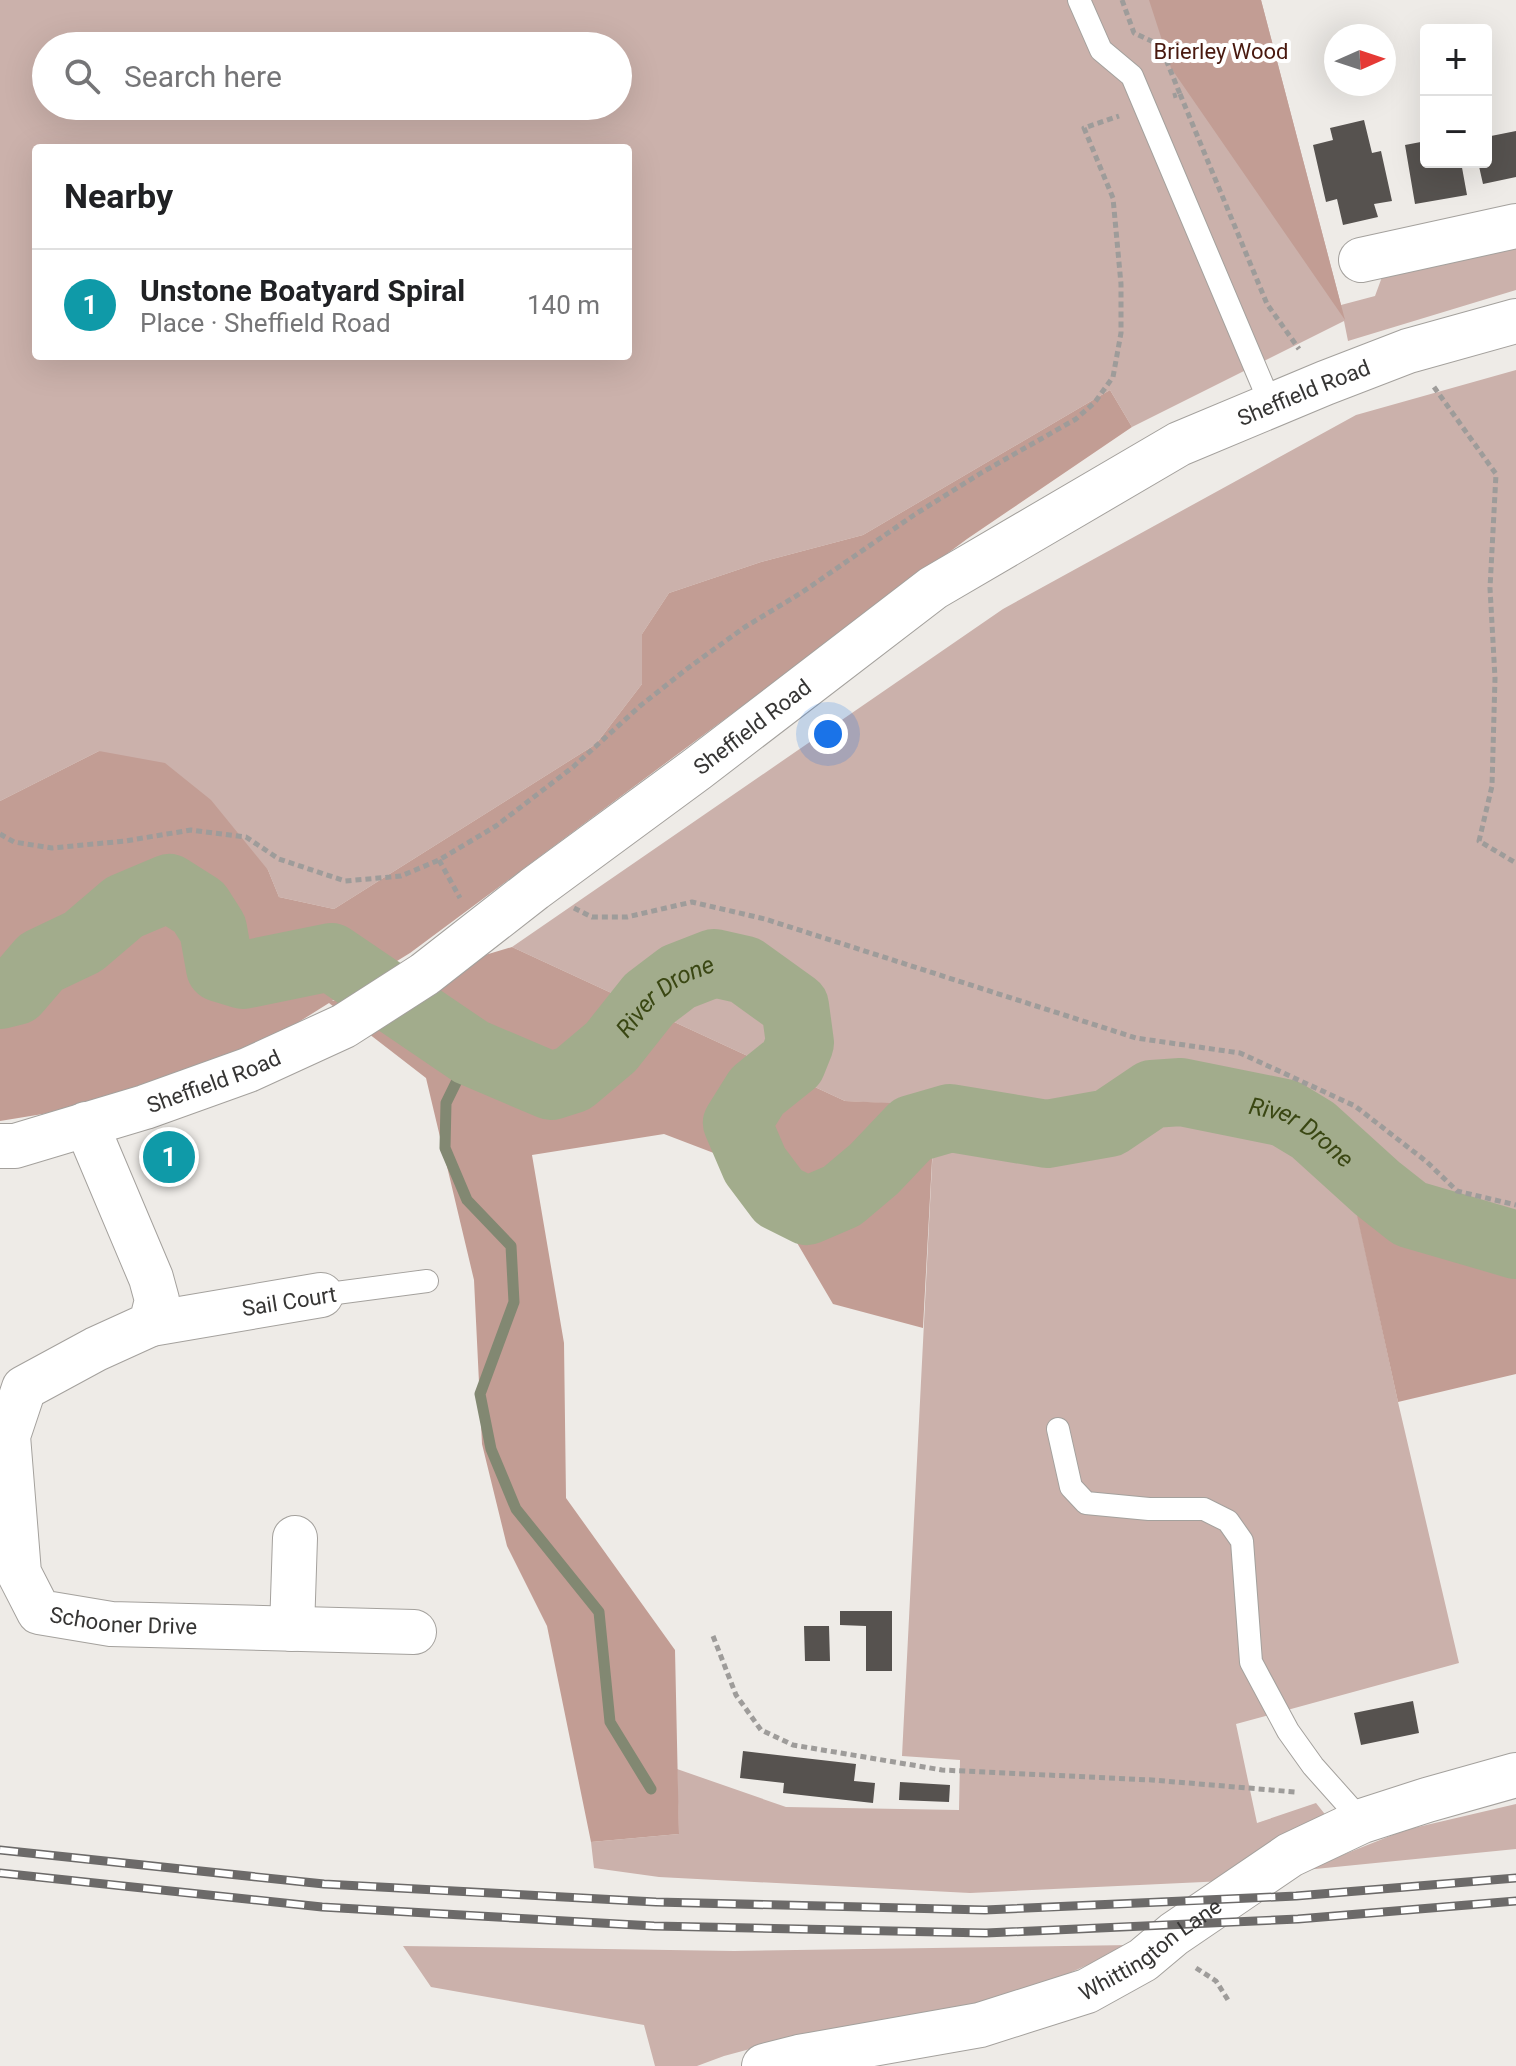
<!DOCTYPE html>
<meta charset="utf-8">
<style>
body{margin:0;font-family:Roboto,sans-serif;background:#f2f2f2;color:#202124}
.controls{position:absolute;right:24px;top:24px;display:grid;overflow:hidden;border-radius:8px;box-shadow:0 8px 32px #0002}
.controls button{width:72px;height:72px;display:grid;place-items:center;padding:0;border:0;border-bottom:2px solid #e0e0e0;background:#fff;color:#202124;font:40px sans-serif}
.compass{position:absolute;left:1324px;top:24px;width:72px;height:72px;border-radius:50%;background:#fff;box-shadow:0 8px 32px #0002;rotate:87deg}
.you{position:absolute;left:828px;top:734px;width:28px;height:28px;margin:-20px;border:6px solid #fff;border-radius:50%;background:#1a73e8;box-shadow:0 0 0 12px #1a73e833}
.badge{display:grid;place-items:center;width:52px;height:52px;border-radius:50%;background:#2563eb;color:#fff;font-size:26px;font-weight:700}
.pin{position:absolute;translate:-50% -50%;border:4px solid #fff;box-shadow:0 2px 8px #0006}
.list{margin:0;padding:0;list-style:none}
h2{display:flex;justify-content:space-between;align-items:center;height:104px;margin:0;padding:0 32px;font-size:34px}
h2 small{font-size:26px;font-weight:400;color:#757577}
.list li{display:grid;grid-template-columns:52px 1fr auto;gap:24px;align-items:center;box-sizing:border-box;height:112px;padding:0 32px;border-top:2px solid #e0e0e0}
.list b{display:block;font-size:30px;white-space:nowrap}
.list p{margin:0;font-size:26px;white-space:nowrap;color:#757577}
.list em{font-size:26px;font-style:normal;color:#757577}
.icon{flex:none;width:44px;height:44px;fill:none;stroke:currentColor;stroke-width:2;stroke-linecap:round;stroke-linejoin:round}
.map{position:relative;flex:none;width:1516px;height:2066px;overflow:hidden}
.search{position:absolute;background:#fff;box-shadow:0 8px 32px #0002;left:32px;top:32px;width:600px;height:88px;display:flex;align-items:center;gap:20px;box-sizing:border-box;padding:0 28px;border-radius:44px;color:#757577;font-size:30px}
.panel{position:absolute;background:#fff;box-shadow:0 8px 32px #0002;left:32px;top:144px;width:600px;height:216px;border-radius:8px}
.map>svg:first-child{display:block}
.green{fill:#cbb1ab;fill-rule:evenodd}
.forest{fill:#c29d94}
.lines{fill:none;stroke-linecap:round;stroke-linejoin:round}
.stream{stroke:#828872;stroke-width:11}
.river{stroke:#a2ac8c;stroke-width:68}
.building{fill:#56524f}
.service-casing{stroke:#a4a19d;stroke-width:24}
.minor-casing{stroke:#a4a19d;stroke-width:46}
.secondary-casing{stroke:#a4a19d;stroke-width:46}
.path{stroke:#9e9c9a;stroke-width:5;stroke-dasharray:6 4;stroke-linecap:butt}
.service{stroke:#fff;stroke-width:22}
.minor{stroke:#fff;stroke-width:44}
.secondary{stroke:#fff;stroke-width:44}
.rail-casing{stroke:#6c6a69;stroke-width:9}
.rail{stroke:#fff;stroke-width:6;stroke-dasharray:18;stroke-linecap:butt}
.labels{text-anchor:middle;stroke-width:8;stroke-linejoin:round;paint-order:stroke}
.park-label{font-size:22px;fill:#49190f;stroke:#fff}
.street-label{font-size:22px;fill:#363534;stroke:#fff}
.water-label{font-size:24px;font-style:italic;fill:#3a4713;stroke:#fff}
</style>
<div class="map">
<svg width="1516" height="2066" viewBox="0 0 1516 2066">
<rect width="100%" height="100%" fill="#eeebe7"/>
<path class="green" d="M0,0H1261L1341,305L1375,296L1382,277L1516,243V290L1348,341L1344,321L1132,427L1110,390L863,535L761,562L669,593L642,634V684L596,744L334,909L279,897L268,870L99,751L0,801ZM46,46H618V106H46ZM36,148H628V356H36Z
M1516,370V1254L1484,1252L1345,1157L1398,1402L1459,1663L1236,1724L1257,1823L1316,1803L1332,1823L1225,1881L970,1893L659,1877L594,1868L591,1842L679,1834L677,1769L786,1807L959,1810L960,1760L902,1756L935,1106L845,1101L512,947L1003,609L1356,415Z
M1516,1804V1849L1305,1870L1405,1830Z
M1132,1945L1036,1988L949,2013L791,2038L724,2056L697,2066H655L644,2025L431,1987L403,1946L734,1951Z"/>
<path class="forest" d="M1149,0H1261L1345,320L1171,68Z
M1110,390L1132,427L967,539L410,953L332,1001L512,947L845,1101L935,1105L923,1328L833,1304L753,1168L664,1134L532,1155L564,1343L566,1498L675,1650L679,1834L591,1842L547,1626L507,1546L482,1444L474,1280L426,1078L329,1003L243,1057L116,1102L0,1121V801L99,751L165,763L211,800L268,870L279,897L334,909L596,744L642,684V634L669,593L761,562L863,535Z
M1344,1156L1484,1252L1516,1254V1374L1398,1402Z"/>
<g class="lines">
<path class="stream" d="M471,1052L446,1103L445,1148L467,1200L511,1246L514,1302L480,1394L491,1449L516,1509L599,1612L610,1722L651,1789"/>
<path class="river" id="s1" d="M0,995L16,991L41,962L83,942L124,907L169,888L199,907L213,929L220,968L243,975L331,957L471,1052L551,1086L573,1079L611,1047L649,999L678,977L714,963L745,970L795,1006L800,1043L792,1063L757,1091L737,1123L755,1165L779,1197L807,1211L842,1196L874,1169L912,1129L950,1118L1047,1134L1109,1123L1152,1094L1181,1092L1285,1113L1313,1130L1377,1188L1410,1214L1516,1245"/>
</g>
<path class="building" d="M1364,120L1372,153L1381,151L1392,201L1374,204L1378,217L1343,225L1337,199L1326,202L1313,145L1333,140L1330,128Z
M1516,131V177L1483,184L1478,162H1486V137Z
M1426,141V162H1461L1467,195L1415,204L1405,145Z
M840,1611H892V1671H866V1626L840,1625Z
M804,1626H829L830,1661H805Z
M1413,1701L1419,1733L1361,1745L1354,1713Z
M743,1751L856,1764L854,1781L875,1783L873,1803L783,1793L784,1783L740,1778Z
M900,1782L950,1785L949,1802L899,1800Z"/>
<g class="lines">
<g class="service-casing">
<path id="service" d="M1079,0L1101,50L1132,76L1271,405
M321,1295L427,1281
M1058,1429L1071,1487L1086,1503L1149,1509H1204L1228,1521L1242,1541L1251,1662L1288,1731L1313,1766L1362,1821"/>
</g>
<g class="minor-casing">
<g id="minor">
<path d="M1361,260L1516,226"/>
<path id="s2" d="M86,1124L151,1278L157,1300L151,1324L96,1349L24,1388L8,1436L19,1573L39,1612L111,1624L414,1632"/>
<path d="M151,1324L321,1295"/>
<path d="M292,1629L295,1538"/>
<path id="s3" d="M764,2066L799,2057L980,2025L1087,1991L1143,1960L1174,1934L1290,1855L1362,1821L1427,1800L1516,1775"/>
</g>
</g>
<g class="secondary-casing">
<g id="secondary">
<path id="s4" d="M0,1146H15L145,1107L248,1070L344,1026L425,974L534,889L697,769L933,588L1179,444L1325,383L1408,351L1516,321"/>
</g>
</g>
<path class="path" d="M1122,0L1134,33L1160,45L1180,94L1173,96
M1180,94L1267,304L1299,349
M1434,387L1496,474L1490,588L1495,678L1492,786L1479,841L1516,863
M0,834L14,842L52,848L125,841L191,830L246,837L279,859L345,881L401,876L439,860L496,826L573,767L640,706L688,668L745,627L801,593L914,515L981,473L1076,419L1095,402L1113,377L1121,333V284L1113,198L1084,128L1119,116
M439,860L460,898
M574,908L592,917H627L692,902L765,919L1136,1038L1240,1053L1355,1106L1427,1162L1457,1191L1516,1205
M713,1636L736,1695L761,1730L793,1745L942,1770L1152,1780L1295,1792
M1196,1968L1216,1981L1228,2000"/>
<use href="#service" class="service"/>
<use href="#minor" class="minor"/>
<use href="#secondary" class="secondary"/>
<g class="rail-casing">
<path id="rail" d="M0,1850L324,1884L656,1902L985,1910L1296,1896L1516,1878
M0,1873L322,1907L654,1926L986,1933L1298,1919L1516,1901"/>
</g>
<use href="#rail" class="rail"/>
</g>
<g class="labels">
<g class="park-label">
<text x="1221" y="59">Brierley Wood</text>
</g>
<g class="street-label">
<text dy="8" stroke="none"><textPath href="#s4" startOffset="1520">Sheffield Road</textPath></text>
<text dy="8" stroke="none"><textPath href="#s4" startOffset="872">Sheffield Road</textPath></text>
<text dy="8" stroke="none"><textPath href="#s4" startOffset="224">Sheffield Road</textPath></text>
<text transform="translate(289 1301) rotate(-9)" y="8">Sail Court</text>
<text dy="8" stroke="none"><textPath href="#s2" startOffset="674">Schooner Drive</textPath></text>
<text dy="8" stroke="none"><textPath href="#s3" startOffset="408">Whittington Lane</textPath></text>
</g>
<g class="water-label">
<text dy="8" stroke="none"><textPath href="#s1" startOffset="824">River Drone</textPath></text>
<text dy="8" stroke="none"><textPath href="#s1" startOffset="1782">River Drone</textPath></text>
</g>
</g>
</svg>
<div class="controls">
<button>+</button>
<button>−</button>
</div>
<svg class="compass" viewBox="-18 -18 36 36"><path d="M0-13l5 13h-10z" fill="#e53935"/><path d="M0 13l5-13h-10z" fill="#757577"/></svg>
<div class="you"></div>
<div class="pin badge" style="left:169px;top:1157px;background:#0f9aa8">1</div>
<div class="search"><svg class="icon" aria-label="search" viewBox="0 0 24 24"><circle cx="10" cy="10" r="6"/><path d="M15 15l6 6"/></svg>Search here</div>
<section class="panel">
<h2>Nearby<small></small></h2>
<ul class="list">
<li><span class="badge" style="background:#0f9aa8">1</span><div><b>Unstone Boatyard Spiral</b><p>Place · Sheffield Road</p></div><em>140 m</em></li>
</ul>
</section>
</div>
